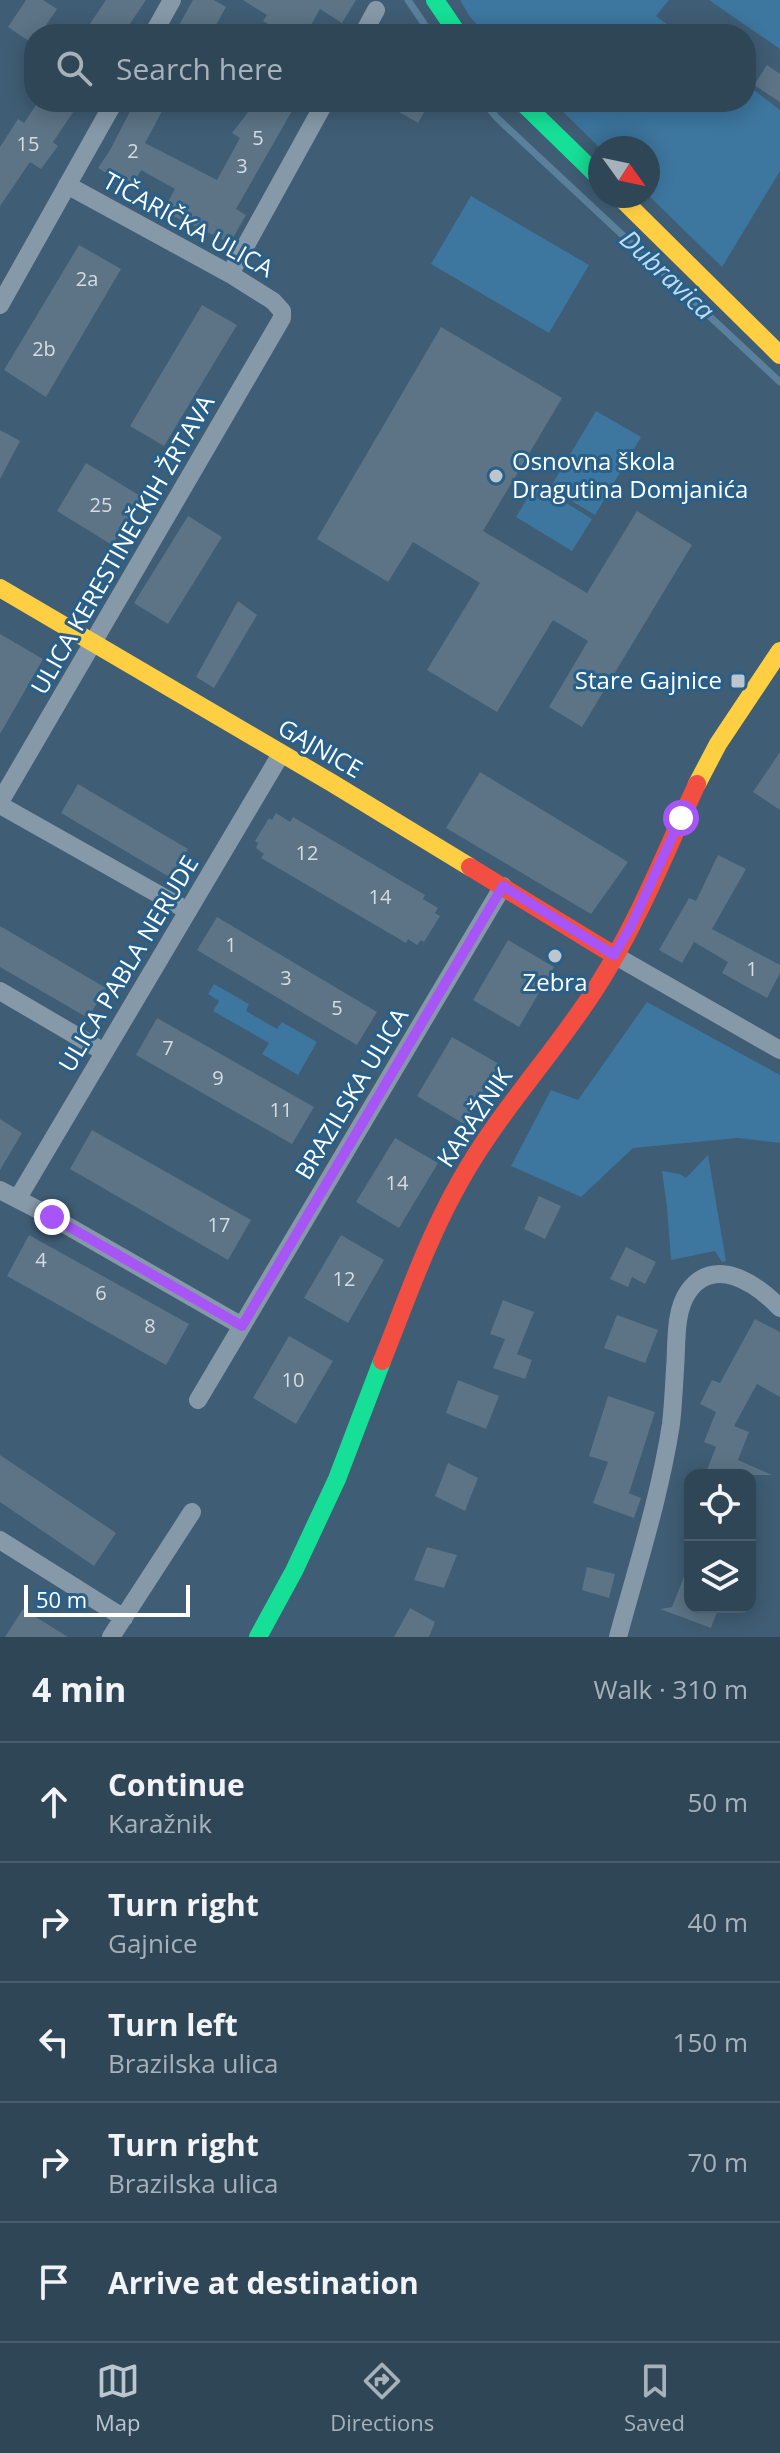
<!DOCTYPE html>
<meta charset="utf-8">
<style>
body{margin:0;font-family:"Open Sans",sans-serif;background:#374d5d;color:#f1f3f6}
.controls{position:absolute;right:24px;bottom:24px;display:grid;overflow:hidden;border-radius:16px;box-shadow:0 4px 20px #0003}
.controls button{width:72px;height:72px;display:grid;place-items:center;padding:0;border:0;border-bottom:2px solid #4a5e6d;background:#2f4657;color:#f1f3f6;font:40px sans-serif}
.compass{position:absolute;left:588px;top:136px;width:72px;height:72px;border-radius:50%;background:#2f4657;box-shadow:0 4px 20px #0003;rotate:123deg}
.scale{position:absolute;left:24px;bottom:20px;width:166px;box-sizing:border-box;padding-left:8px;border:4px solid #fff;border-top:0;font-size:22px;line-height:28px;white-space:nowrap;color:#fff;-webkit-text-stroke:6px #29608a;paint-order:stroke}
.stop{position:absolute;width:24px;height:24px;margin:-18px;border:6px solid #a855f7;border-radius:50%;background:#fff}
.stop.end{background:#a855f7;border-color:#fff;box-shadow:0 2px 8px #0008}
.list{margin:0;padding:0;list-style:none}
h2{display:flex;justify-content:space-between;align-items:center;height:104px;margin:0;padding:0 32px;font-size:34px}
h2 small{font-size:26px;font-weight:400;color:#a7b1ba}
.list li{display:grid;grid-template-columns:52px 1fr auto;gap:24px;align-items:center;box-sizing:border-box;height:120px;padding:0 32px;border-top:2px solid #4a5e6d}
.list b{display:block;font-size:30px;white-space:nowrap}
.list p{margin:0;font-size:26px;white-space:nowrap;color:#a7b1ba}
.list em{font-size:26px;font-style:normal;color:#a7b1ba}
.icon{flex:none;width:44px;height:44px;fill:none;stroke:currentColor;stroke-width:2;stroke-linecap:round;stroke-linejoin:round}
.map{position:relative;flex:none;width:780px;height:1637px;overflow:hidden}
.search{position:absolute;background:#2f4657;box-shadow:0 4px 20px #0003;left:24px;right:24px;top:24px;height:88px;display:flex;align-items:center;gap:20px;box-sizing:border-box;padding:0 28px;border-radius:32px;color:#a7b1ba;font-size:30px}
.sheet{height:704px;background:#2f4657}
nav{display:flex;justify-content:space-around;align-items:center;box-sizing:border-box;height:112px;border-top:2px solid #4a5e6d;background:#2f4657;font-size:22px;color:#a7b1ba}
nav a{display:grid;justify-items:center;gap:4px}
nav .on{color:#bcc6ce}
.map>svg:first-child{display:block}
.green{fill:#3d769f}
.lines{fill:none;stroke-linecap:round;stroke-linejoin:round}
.stream{stroke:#5b809b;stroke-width:7}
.building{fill:#5c7486}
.street{stroke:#8699a8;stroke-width:18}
.fast{stroke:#16e098;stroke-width:18}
.slow{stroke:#ffcf43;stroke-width:18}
.jam{stroke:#f24e42;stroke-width:18}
.route{stroke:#a855f7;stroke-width:10}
.poi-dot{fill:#bcc6ce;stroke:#29608a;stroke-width:3}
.labels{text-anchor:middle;stroke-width:6;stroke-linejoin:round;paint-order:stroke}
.number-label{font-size:20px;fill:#d6dce1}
.street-label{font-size:24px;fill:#fff;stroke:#29608a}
.poi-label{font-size:24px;fill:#fff;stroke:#29608a;text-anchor:start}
.water-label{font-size:26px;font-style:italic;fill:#c2ddf0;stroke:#29608a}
</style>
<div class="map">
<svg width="780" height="1637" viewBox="0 0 780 1637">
<rect width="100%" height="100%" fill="#3f5d74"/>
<path class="green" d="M460,0H669L656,16L680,34H486L470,17Z
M709,0H780V49Z
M746,84L780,110V171L722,267L648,195V148H600L553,102H746Z
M471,196L589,265L549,333L431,264Z
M596,411L641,437L595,515L550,488Z
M536,484L592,519L572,551L516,517Z
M214,984L249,1004L246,1011L277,1029L282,1022L317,1042L298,1075L262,1054L269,1043L213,1011L219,1001L208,994Z
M647,1002L780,1075V1143L738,1138L633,1148L581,1197L511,1166L551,1090L578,1100Z
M708,1155L726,1261L722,1262L715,1251L671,1260L667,1207L662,1171L680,1174L686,1178Z"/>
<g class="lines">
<path class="stream" d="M408,0L431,34
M484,102L497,118L780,382"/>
</g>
<path class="building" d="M26,0H43L57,9L40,34H34L33,44L8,27Z
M106,0H146L123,34H83Z
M193,0H214L226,7L211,34H174Z
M243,0H356L342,23L320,9L306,34H285L263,21L267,15Z
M767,65L780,74V102L754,85Z
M38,102H80L53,142L58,146L41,169L30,162L0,206V147L18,119L24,123Z
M135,102H167L145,143L217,180L240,138L232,133L256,102H297L236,209L246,215L230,243L163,211L175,189L141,170L131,188L98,168L109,152Z
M382,102H430L418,123Z
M79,245L121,269L46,397L4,370Z
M202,305L237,325L164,446L130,426Z
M441,327L562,398L483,531L587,593L637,511L692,545L582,727L549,707L588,641L553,620L497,712L427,670L480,583L413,542L388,582L317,539Z
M0,430L20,441L0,479Z
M86,463L142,497L112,545L57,511Z
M188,516L222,537L168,624L134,603Z
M238,601L257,615L214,688L196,677Z
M0,634L43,659L0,734Z
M780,752V810L753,792Z
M480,772L628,862L591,914L446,828Z
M78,784L188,849L171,878L61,813Z
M276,813L290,822L293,817L425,895L423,899L438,908L435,913L440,916L424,942L421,940L417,945L408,939L406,943L261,858L264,854L256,848L258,843L255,841L269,818L272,820Z
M718,855L746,869L712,929L780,965V973L767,998L722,973L728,962L694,942L682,963L659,950L689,898L696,901Z
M217,917L377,1012L357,1045L197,950Z
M0,926L106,988L88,1018L0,967Z
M508,940L554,967L519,1027L473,1000Z
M157,1018L314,1107L292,1144L136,1055Z
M452,1037L499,1064L464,1124L417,1096Z
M0,1119L22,1133L0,1170Z
M92,1130L251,1220L228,1260L70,1169Z
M395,1138L438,1163L399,1228L356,1202Z
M539,1196L561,1206L545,1239L524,1229Z
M29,1235L189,1324L166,1365L7,1276Z
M341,1235L384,1260L348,1323L304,1298Z
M626,1247L656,1262L645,1284L632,1277L628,1287L610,1279Z
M503,1300L534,1312L517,1354L532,1360L525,1379L493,1368L505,1339L490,1334Z
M617,1315L658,1330L645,1363L604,1348Z
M755,1319L780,1332V1397L757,1384L734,1426L749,1432L738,1460L772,1475H705L716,1447L704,1442L716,1412L700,1404L712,1380L720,1383Z
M289,1336L333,1361L296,1424L253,1398Z
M458,1380L499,1396L486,1429L446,1413Z
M608,1396L655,1412L629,1493L641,1498L634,1518L593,1503L608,1462L589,1456Z
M0,1455L116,1533L94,1566L0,1502Z
M448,1463L478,1478L465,1511L435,1496Z
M427,1547L457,1555L444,1588L414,1580Z
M689,1564L690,1607H719L711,1628L660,1609L672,1607Z
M587,1567L615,1574L609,1598L582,1590Z
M410,1608L435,1622L429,1637H394Z
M23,1609L68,1637H5Z"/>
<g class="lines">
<path class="street" d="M153,34L172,0
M363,34L376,10
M230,274L325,102
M0,305L114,102
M0,802L282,318V311L273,301L230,274L67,185
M0,805L188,911
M614,955L780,1050
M0,991L104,1052
M0,1190L52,1217L242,1326
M18,1198L281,754
M198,1400L503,886
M0,1540L124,1618
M111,1637L192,1512
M618,1637C637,1567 660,1496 671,1424C673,1406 674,1387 675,1369C677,1346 674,1312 688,1292C714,1254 757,1284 780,1308"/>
<path class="fast" d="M435,0L458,34
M522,102L600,178
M258,1637L294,1571L337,1479L382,1361"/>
<path class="slow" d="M619,196L780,355
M0,588L332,783L470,867
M697,784L718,744L780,651"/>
<path class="jam" d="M470,867L614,955
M382,1361C406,1301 427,1240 459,1183C498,1112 555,1053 598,985C638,922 666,851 697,784"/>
</g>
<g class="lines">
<path class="route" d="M52,1217L242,1326L503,886L614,955L631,926L681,818"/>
</g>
<g class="poi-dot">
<circle cx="496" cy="476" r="8"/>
<rect x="730" y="673" width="16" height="16" rx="4"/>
<circle cx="555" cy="956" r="8"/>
</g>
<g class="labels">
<g class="number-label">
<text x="258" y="145">5</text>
<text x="28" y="151">15</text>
<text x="133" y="158">2</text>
<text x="242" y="173">3</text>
<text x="87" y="286">2a</text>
<text x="44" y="356">2b</text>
<text x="101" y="512">25</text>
<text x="307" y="860">12</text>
<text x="380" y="904">14</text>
<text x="231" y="952">1</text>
<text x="752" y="976">1</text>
<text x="286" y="985">3</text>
<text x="337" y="1015">5</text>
<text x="168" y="1055">7</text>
<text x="218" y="1085">9</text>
<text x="281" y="1117">11</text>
<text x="397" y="1190">14</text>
<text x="219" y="1232">17</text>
<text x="41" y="1267">4</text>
<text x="344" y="1286">12</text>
<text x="101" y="1300">6</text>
<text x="150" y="1333">8</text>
<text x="293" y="1387">10</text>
</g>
<g class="street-label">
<text transform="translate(188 225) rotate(29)" y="8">TIČARIČKA ULICA</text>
<text transform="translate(123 545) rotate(-60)" y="8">ULICA KERESTINEČKIH ŽRTAVA</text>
<text transform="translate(320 749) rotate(30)" y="8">GAJNICE</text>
<text transform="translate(129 964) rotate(-59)" y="8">ULICA PABLA NERUDE</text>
<text transform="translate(352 1094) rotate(-59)" y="8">BRAZILSKA ULICA</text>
<text transform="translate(475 1118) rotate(-56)" y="8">KARAŽNIK</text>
</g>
<g class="poi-label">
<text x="512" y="470">Osnovna škola<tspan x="512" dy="28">Dragutina Domjanića</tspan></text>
<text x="722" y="689" text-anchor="end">Stare Gajnice</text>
<text x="555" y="991" text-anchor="middle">Zebra</text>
</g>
<g class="water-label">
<text transform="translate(667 275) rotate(43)" y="9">Dubravica</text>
</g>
</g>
</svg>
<div class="controls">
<button><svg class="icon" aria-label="locate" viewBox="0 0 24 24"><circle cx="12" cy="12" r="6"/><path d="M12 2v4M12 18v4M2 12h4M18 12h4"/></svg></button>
<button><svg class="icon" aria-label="layers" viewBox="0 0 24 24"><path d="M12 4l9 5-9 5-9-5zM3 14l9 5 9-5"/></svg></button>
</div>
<svg class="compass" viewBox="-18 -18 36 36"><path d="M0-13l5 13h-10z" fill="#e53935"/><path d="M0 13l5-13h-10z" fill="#a7b1ba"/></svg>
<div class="scale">50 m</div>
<div class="stop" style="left:681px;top:818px"></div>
<div class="stop end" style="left:52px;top:1217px"></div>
<div class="search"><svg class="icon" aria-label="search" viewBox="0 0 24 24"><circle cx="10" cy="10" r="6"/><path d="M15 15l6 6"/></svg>Search here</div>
</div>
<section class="sheet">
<h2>4 min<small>Walk · 310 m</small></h2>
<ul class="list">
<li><svg class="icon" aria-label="ahead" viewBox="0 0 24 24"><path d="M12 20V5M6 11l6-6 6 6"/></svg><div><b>Continue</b><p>Karažnik</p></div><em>50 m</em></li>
<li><svg class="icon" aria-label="right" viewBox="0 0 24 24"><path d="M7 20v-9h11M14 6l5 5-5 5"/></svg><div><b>Turn right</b><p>Gajnice</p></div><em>40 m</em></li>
<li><svg class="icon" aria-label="left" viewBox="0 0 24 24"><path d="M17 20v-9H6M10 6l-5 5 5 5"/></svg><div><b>Turn left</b><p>Brazilska ulica</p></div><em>150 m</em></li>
<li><svg class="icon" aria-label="right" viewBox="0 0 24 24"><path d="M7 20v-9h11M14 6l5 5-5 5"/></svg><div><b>Turn right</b><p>Brazilska ulica</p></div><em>70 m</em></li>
<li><svg class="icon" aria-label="arrive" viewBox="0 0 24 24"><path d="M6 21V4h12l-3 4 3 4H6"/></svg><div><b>Arrive at destination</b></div></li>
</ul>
</section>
<nav>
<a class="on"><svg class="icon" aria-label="map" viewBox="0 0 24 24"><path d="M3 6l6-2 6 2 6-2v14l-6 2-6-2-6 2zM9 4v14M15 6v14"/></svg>Map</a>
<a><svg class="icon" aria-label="directions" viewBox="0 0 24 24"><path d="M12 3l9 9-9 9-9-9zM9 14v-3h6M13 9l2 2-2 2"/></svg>Directions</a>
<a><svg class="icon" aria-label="saved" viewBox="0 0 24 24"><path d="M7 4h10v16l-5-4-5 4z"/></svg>Saved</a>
</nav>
